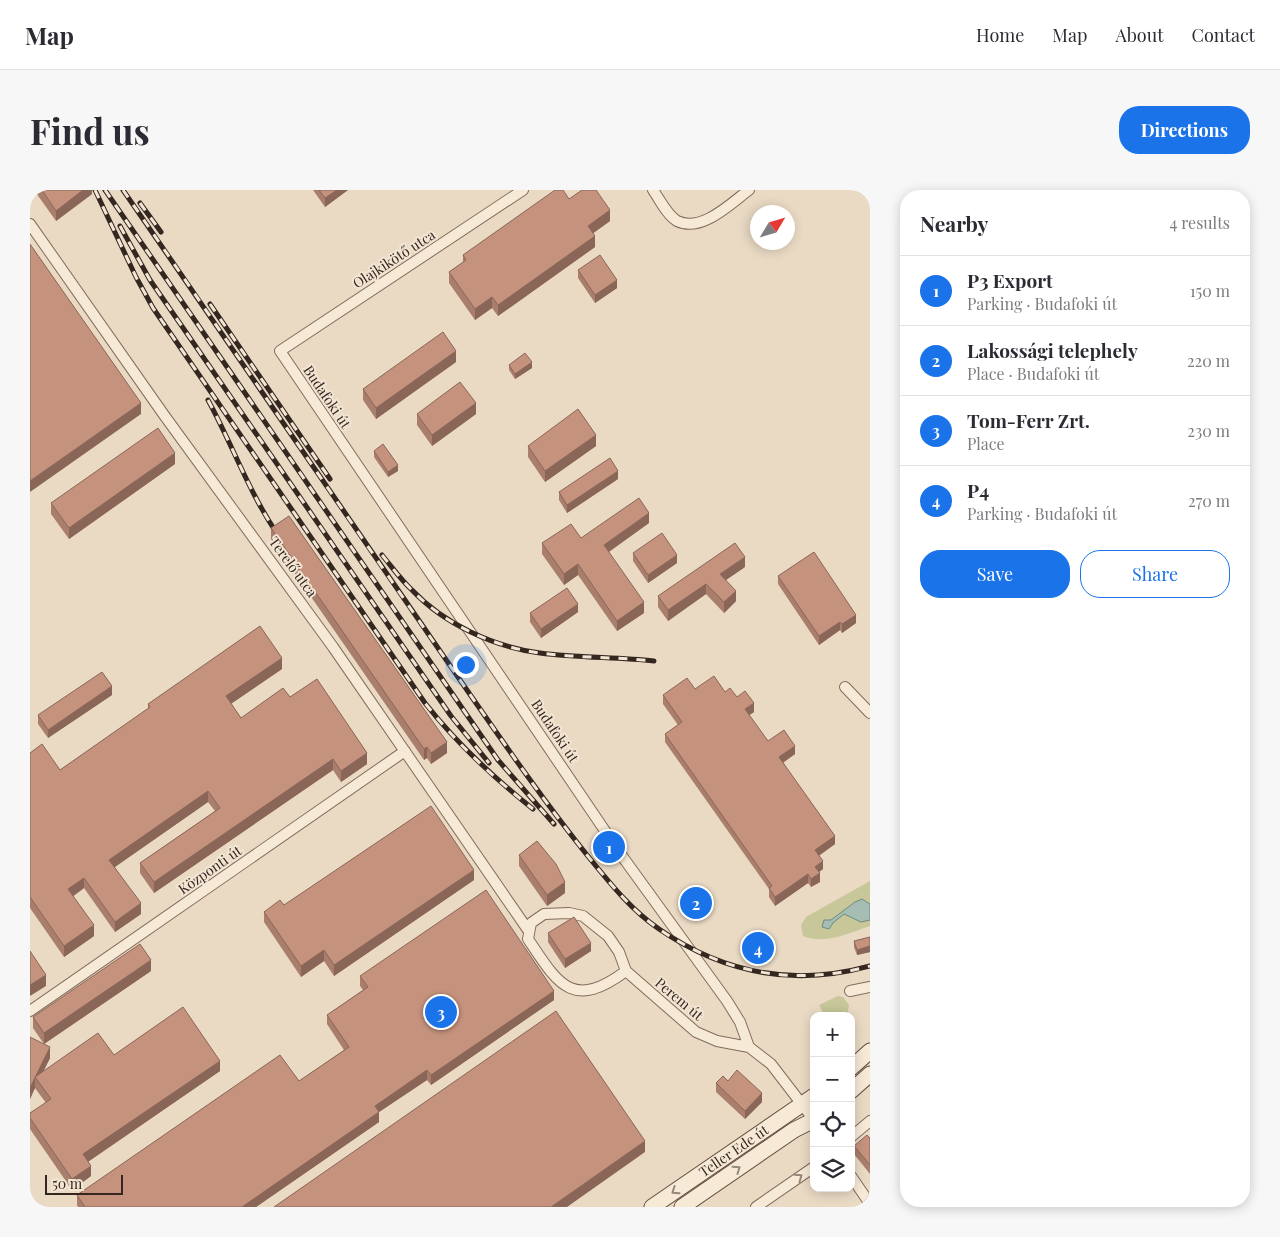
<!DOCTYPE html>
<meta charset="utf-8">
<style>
body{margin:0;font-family:"Playfair Display",serif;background:#f7f7f7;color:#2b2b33}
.controls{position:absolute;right:15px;bottom:15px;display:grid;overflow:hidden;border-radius:10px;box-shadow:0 2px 12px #0003}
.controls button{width:45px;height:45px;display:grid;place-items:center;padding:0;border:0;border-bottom:1px solid #e1e1e2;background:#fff;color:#2b2b33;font:25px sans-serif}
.compass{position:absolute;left:720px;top:15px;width:45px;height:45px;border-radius:50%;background:#fff;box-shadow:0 2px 12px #0003;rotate:52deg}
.scale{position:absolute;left:15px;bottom:12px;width:78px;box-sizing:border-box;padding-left:5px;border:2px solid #34271f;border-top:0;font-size:14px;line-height:18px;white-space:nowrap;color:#34271f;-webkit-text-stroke:4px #f2e5d3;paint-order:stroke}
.you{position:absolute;left:435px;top:474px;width:18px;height:18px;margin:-12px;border:4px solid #fff;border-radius:50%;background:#1a73e8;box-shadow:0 0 0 8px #1a73e833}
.badge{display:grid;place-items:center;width:32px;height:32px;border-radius:50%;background:#1a73e8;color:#fff;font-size:16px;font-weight:700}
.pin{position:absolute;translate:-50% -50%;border:2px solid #fff;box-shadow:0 1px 5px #0006}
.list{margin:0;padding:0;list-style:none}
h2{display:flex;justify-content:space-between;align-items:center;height:65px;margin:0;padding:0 20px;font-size:21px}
h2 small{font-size:16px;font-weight:400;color:#7c7c81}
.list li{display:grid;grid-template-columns:32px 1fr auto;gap:15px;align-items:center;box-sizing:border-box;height:70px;padding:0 20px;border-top:1px solid #e1e1e2}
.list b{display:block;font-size:19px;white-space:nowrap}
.list p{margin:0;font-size:16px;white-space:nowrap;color:#7c7c81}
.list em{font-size:16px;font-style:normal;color:#7c7c81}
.actions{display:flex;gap:10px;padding:15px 20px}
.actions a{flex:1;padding:11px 0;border:1px solid #1a73e8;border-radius:20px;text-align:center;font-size:18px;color:#1a73e8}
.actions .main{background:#1a73e8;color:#fff}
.icon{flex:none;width:28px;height:28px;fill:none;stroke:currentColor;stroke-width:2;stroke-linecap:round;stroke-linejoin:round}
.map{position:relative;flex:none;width:840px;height:1017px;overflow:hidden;border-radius:20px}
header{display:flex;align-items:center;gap:30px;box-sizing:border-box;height:70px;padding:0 25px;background:#fff;border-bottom:1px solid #e1e1e2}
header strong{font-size:24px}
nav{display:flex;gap:28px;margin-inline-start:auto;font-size:18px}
.intro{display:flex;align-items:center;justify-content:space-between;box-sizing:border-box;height:120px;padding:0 30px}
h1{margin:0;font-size:35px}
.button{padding:12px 22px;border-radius:20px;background:#1a73e8;color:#fff;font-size:18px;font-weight:700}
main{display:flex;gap:30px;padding:0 30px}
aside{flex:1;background:#fff;border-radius:20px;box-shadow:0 2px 12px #0003}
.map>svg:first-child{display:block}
.green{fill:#c7c799}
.water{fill:#a5bdb3;stroke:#6d8b80}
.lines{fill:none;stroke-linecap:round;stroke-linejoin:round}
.street-casing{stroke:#836c5c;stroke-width:12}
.secondary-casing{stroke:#654e3f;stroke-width:17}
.street{stroke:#f6e9d6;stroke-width:10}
.secondary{stroke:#f6e9d6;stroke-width:15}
.rail-casing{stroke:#34271f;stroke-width:5}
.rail{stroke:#f2e5d3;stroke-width:3;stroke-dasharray:9;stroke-linecap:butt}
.wall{fill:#a97e6c}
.shaded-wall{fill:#8a6658}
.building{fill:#c5927d;stroke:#8a6658}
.oneway{stroke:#95887a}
.labels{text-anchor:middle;stroke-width:4;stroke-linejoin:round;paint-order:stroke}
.street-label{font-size:14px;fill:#34271f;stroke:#f2e5d3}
</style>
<header>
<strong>Map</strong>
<nav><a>Home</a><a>Map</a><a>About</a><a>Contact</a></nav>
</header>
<div class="intro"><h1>Find us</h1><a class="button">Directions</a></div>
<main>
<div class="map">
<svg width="840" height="1017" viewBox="0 0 840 1017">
<rect width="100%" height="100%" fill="#eadac4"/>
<path class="green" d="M840,691V736C819,743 795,755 773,746L771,735L776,727Z
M808,806L813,807L819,815L817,826H795L789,815Z"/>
<path class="water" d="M832,709L840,714V730L831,732L814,724L803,733L799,739L792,737L794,730H801L825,712Z"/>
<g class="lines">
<g class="street-casing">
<path id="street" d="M493,0L250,161L592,666L697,811L710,832L719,857L741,874L784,930
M623,0C630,10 637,25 647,31C672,43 701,13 719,0
M0,34L134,225L303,457L498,740
M815,497L840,523
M596,781C542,821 528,794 498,749L501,733L514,724L539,723L553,726L578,746L589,762L596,781L666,842L687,851L719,857
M820,801L840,797
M0,821L375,561
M821,947L840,931
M821,986L840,1014
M726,1017L784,977"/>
</g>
<g class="secondary-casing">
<g id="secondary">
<path d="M821,878L840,861"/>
<path d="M821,901L840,884"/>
<path id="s1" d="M622,1017L784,906"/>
<path d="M652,1017L764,940L784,930"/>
</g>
</g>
<use href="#street" class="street"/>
<use href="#secondary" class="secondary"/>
<g class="rail-casing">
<path id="rail" d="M65,0L106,87L123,118L395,513C427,554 463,587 503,619
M75,0L468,570L524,634
M93,0C206,163 317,327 430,490C471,549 512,609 557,665C579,692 600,719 629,739C693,783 764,797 840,776
M110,13L131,42
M90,36L120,90L421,526L459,573
M180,114L300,289
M178,210C202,254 218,300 246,342
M352,365C362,377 371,390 382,400C414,434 464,457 510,463C548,468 587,467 624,471"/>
</g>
<use href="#rail" class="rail"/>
</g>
<path class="wall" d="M4,0H62V4L26,31Z
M283,0H318L295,17Z
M539,9L580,31L563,43L565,57L468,126L462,118L445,130L419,93V82L433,73V65Z
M548,80L587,98L565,113L548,88Z
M426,172L346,229L333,210V199Z
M479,175L502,178L485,189L479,180Z
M387,224H446L402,256L387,235Z
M498,256H566L515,292L498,267Z
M344,261L368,281L358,287L344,267Z
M145,274L39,349L21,324V313Z
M588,289L537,323L529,310V302Z
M619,333L579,362L614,423L587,441L548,385L534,395L512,364V353L551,348Z
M241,338L417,563L401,574L397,568L394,570L241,349Z
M603,363L647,373L618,393L603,371Z
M715,377L696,390L706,411L694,423L676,404L638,431L628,417V406Z
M748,386L826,433L812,443L810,440L789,455L748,394Z
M548,422L511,448L500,432V423Z
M252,479L201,514L211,528L260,507L337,574L311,592L303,580L124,703L110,683V673L185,621L178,612L85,677L111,724L85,742L54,698L43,706L64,746L34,767L0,718V563L30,580L118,519V514Z
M665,499L707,507L724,522L719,525L738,551L765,564L753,573L805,654L789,666L793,679L789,682L790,692L781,697L778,693L745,716L739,707V699L635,552V544L648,535L633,514V505Z
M82,505L18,548L8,534V525Z
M489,665L535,703L517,716L489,676Z
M444,690L304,786L294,771L271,787L234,732V722L254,715Z
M518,743L561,761L535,778L518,752Z
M840,747V762L827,765L824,757V751Z
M121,781L14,854L3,838V827Z
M330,786L524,810L401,895L397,890L349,922V932L226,1017H48L47,1015V1005L269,891L314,860L297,834V825L333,800L330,796Z
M0,847L20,868L13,882L84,865L190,881L58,972L61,986L42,1000L0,939V923L16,913L5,898L0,909Z
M698,891L732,912L715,929L686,902V893Z
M840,948V984L824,964V956Z"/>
<path class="shaded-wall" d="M53,0H62V4L26,31V21Z
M307,0H318L295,17V8Z
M580,20V31L558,47V36Z
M565,46V57L468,126V115Z
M587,90V98L565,113V105Z
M462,107V118L445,130V119Z
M426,161V172L346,229V218Z
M502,172V178L485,189V184Z
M111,213V224L0,302V291Z
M446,213V224L402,256V245Z
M566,245V256L515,292V281Z
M145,263V274L39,349V338Z
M368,275V281L358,287V282Z
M588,281V289L537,323V315Z
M619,323V333L574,365V355Z
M647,365V373L618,393V385Z
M715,367V377L690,394V384Z
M548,374V385L534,395V384Z
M676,394V404L638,431V420Z
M706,401V411L694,423V412Z
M614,412V423L587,441V431Z
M548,414V422L511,448V439Z
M826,425V433L812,443V434Z
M810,432V440L789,455V446Z
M252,468V479L196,517V506Z
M82,496V505L18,548V540Z
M724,513V522L715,528V519Z
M417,552V563L401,574V563Z
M765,556V564L749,575V567Z
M397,557V568L394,570V559Z
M337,563V574L311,592V581Z
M303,569V580L124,703V692Z
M178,601V612L79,681V670Z
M805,646V654L785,668V660Z
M793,671V679L785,685V677Z
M444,680V690L304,786V775Z
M790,683V692L781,697V689Z
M778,684V693L745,716V707Z
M54,688V698L38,710V699Z
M535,692V703L517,716V705Z
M111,713V724L85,742V732Z
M64,735V746L34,767V756Z
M561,753V761L535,778V769Z
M840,756V762L827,765V760Z
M294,760V771L271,787V776Z
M121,770V781L14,854V843Z
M16,785V796L0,806V795Z
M524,801V810L401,895V885Z
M20,857V868L8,892L5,887V898L0,909V898Z
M190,871V881L53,975V964Z
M397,880V890L349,922V932L226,1017H212L345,916Z
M732,903V912L715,929V921Z
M615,951V962L537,1017H521Z
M61,976V986L42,1000V989Z"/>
<path class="building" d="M12,0H53L26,21Z
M289,0H307L295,8Z
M525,0H533L539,9L552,0H566L580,20L558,36L565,46L468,115L462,107L445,119L419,82L436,70L433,65Z
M0,54L111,213L0,291Z
M570,65L587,90L565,105L548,80Z
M413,142L426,161L346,218L333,199Z
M495,163L502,172L485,184L479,175Z
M430,192L446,213L402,245L387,224Z
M548,219L566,245L515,281L498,256Z
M128,238L145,263L39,338L21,313Z
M353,254L368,275L358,282L344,261Z
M580,268L588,281L537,315L529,302Z
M609,308L619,323L574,355L614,412L587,431L548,374L534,384L512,353L541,334L551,348Z
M259,326L417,552L401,563L397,557L394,559L241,338Z
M632,343L647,365L618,385L603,363Z
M705,353L715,367L690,384L706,401L694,412L676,394L638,420L628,406Z
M784,362L826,425L812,434L810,432L789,446L748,386Z
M537,398L548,414L511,439L500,423Z
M230,436L252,468L196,506L211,528L253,498L260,507L287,489L337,563L311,581L303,569L124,692L110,673L190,618L178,601L79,670L111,713L85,732L54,688L38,699L64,735L34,756L0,707V563L12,554L30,580L120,517L118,514Z
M72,482L82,496L18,540L8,525Z
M684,486L695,502L700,498L707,507L715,501L724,513L715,519L738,551L754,540L765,556L749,567L805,646L785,660L793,671L785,677L790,683L781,689L778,684L745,707L739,698L742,696L635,544L652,532L633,505L657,488L665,499Z
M401,616L444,680L304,775L294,760L271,776L234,722L250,710L254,715Z
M507,651L526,674L535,692L517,705L489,665Z
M456,700L524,801L401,885L397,880L345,916L349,922L212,1017H55L47,1005L250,865L269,891L319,857L297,825L338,797L330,786Z
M544,727L561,753L535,769L518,743Z
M840,747V756L827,760L824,751Z
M110,754L121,770L14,843L3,827Z
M0,761L16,785L0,795Z
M153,817L190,871L53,964L61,976L42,989L0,928V923L21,909L5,887L68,843L84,865Z
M526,821L615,951L521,1017H244Z
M0,847L20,857L0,898Z
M707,880L732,903L715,921L686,893L693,886L698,891Z
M837,945L840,948V975L824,956Z"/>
<defs><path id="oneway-chevron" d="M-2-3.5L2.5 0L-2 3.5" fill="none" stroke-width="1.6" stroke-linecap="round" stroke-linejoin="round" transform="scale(1.25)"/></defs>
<g class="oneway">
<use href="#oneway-chevron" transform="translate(707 979) rotate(-35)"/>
<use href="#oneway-chevron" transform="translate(769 987) rotate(-35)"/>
<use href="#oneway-chevron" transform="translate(645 1001) rotate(146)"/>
</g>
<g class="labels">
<g class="street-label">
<text transform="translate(364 69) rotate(-33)" y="5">Olajkikötő utca</text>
<text transform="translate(297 207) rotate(56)" y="5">Budafoki út</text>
<text transform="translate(263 377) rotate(54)" y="5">Terelő utca</text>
<text transform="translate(525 541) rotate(56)" y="5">Budafoki út</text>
<text transform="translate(180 680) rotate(-35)" y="5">Központi út</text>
<text transform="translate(649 809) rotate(40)" y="5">Perem út</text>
<text dy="5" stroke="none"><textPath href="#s1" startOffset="99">Teller Ede út</textPath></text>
</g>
</g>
</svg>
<div class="controls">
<button>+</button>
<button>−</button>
<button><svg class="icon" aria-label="locate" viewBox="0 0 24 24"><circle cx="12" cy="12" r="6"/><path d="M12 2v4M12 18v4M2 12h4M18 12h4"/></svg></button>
<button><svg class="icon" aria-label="layers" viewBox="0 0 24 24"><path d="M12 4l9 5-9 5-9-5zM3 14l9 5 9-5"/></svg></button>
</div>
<svg class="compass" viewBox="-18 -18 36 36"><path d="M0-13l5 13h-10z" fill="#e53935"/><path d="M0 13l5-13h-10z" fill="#7c7c81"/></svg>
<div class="scale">50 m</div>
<div class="you"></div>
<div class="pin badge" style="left:579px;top:657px">1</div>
<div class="pin badge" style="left:666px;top:713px">2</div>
<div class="pin badge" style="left:411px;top:822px">3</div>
<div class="pin badge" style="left:728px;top:758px">4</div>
</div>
<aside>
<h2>Nearby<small>4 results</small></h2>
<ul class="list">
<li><span class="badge">1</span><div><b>P3 Export</b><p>Parking · Budafoki út</p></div><em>150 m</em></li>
<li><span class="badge">2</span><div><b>Lakossági telephely</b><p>Place · Budafoki út</p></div><em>220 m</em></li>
<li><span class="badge">3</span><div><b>Tom-Ferr Zrt.</b><p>Place</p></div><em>230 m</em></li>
<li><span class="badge">4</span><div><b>P4</b><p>Parking · Budafoki út</p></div><em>270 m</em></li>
</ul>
<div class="actions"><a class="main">Save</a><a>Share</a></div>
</aside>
</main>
